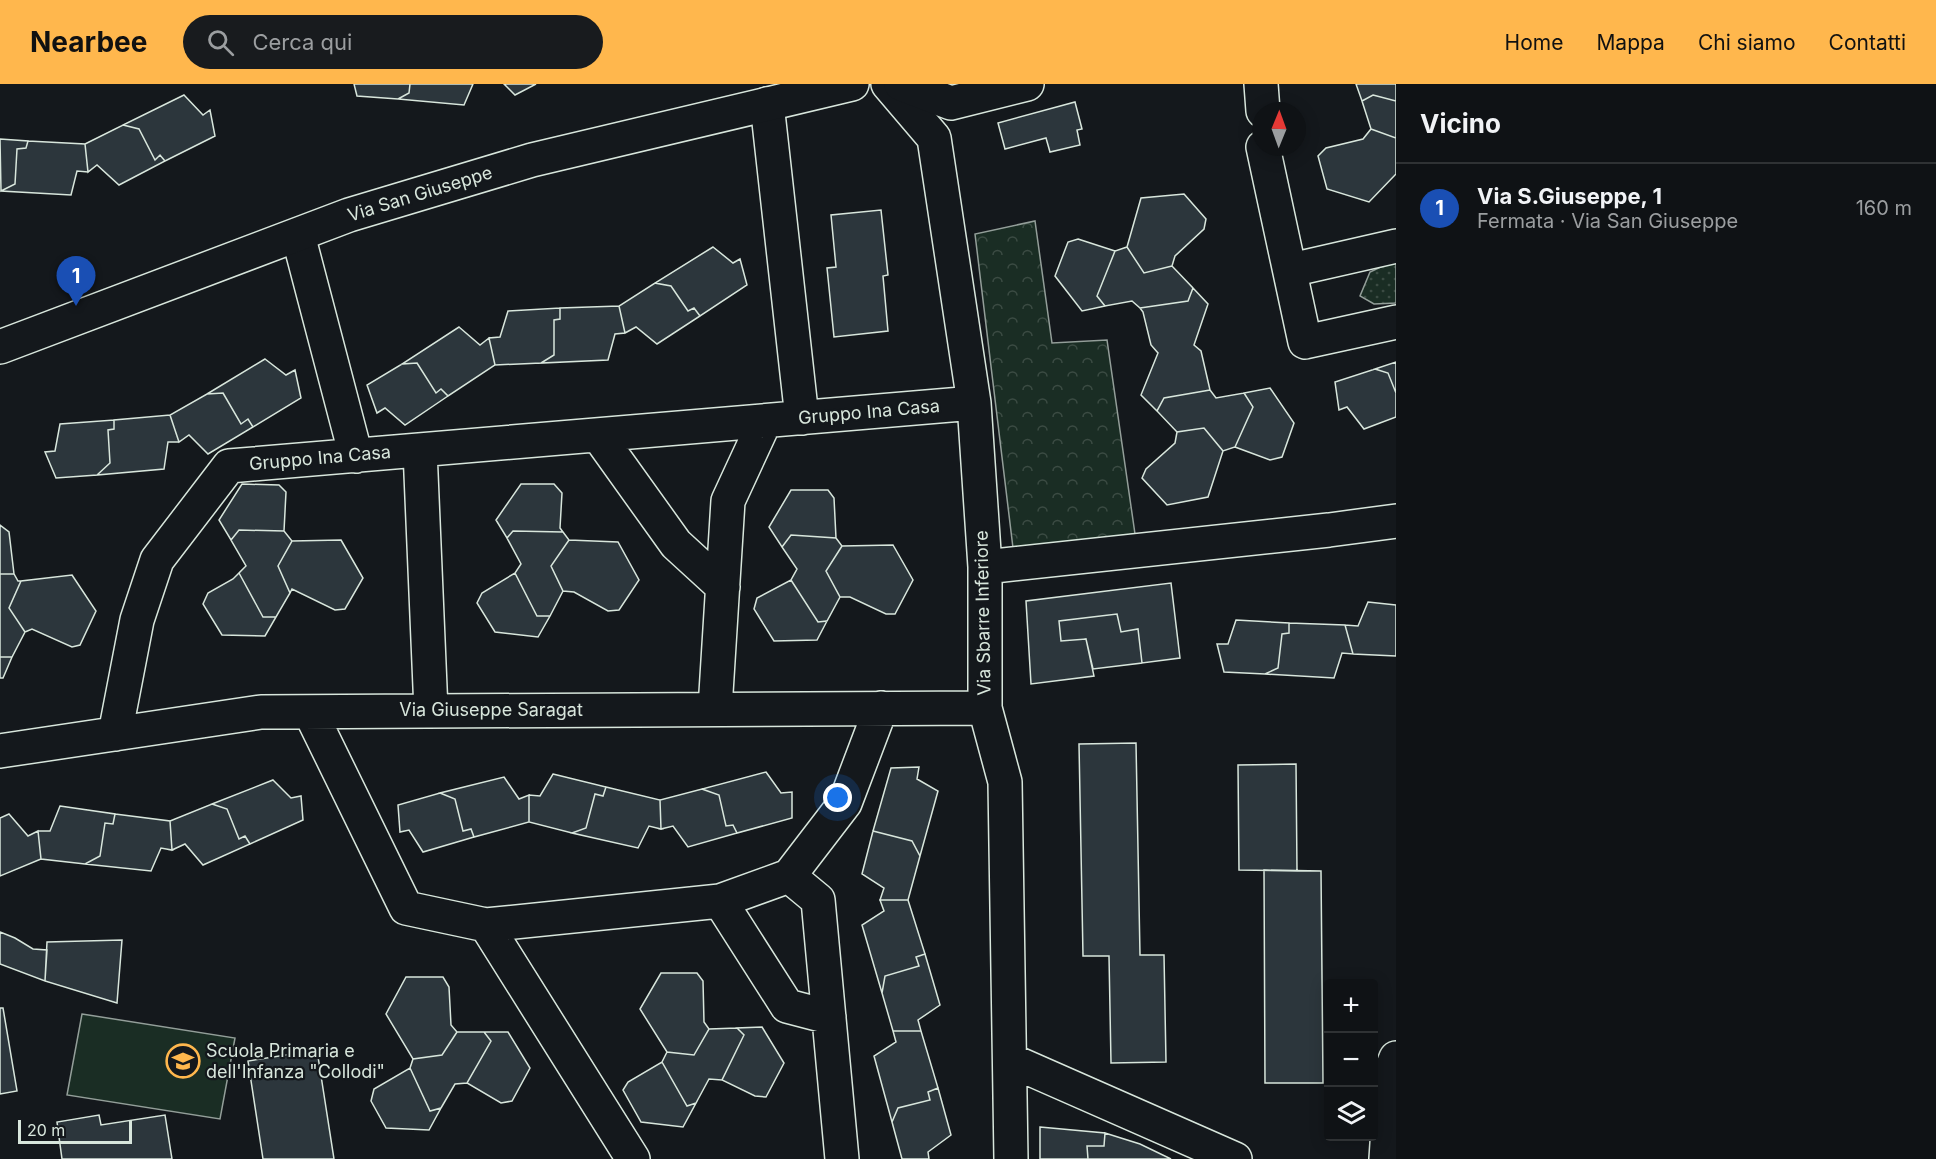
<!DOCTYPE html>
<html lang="it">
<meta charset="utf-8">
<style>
body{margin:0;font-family:Inter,sans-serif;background:#181b1e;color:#f1f3f6}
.controls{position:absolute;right:18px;bottom:18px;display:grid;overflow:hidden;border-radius:6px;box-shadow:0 3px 15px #0003}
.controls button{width:54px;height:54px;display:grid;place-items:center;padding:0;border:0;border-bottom:2px solid #2f3234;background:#0f1215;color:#f1f3f6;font:30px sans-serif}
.compass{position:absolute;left:1252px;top:18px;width:54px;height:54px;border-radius:50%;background:#0f1215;box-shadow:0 3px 15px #0003;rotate:1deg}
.scale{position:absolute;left:18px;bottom:15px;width:114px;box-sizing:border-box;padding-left:6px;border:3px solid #d8e6dc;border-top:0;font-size:16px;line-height:21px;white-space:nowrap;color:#d8e6dc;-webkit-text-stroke:4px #14181c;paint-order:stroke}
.you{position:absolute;left:838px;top:714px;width:21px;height:21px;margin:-15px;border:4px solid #fff;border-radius:50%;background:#1a73e8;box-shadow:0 0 0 9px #1a73e833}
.badge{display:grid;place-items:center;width:39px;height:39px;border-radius:50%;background:#ffb74d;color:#fff;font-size:20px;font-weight:700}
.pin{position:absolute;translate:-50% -50px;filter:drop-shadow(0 2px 3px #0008)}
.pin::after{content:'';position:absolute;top:32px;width:21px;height:18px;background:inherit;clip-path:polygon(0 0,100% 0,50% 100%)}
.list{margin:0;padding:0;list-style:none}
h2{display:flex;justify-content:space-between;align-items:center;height:78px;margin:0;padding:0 24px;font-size:26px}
h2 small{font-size:20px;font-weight:400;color:#9b9ea0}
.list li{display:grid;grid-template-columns:39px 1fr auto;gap:18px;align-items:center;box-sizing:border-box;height:90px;padding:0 24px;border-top:2px solid #2f3234}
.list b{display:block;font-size:22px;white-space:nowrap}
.list p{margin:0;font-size:20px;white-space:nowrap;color:#9b9ea0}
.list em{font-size:20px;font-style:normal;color:#9b9ea0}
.icon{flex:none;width:33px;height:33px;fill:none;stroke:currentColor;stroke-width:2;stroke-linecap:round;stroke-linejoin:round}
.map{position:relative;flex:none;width:1396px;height:1075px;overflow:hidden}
header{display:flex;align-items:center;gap:36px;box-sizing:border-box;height:84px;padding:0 30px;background:#ffb74d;color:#111}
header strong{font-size:28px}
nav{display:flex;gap:33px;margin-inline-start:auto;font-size:21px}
.search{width:420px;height:54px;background:#181b1e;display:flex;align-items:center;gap:15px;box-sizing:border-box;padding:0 21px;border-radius:33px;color:#9b9ea0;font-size:22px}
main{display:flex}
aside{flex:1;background:#0f1215}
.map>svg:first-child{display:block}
.grass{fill:url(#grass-dots);stroke:#939e99;stroke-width:1.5}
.park{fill:url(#park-crowns);stroke:#939e99;stroke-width:1.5}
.pitch{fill:#1a2d24;stroke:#939e99;stroke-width:1.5}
.building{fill:#2c363c;stroke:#d8e6dc;stroke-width:1.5}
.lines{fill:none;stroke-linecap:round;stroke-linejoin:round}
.street-casing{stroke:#d8e6dc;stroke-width:36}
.secondary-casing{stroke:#d8e6dc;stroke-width:36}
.street{stroke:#14181c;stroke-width:33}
.secondary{stroke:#14181c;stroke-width:33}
.labels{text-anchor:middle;stroke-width:4.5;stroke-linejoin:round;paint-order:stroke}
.street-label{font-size:18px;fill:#d8e6dc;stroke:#14181c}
.poi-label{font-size:18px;fill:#d8e6dc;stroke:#14181c;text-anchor:start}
</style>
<header>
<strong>Nearbee</strong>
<div class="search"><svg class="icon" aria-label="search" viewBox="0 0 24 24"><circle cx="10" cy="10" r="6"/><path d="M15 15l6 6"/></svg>Cerca qui</div>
<nav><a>Home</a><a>Mappa</a><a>Chi siamo</a><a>Contatti</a></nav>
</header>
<main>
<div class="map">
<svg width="1396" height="1075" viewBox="0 0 1396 1075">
<defs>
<pattern id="grass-dots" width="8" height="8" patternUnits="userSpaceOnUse" patternTransform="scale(1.5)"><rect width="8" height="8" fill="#1a2d24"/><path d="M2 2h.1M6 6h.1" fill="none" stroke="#3b4b43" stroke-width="1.8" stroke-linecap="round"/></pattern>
<pattern id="park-crowns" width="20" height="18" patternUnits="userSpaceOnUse" patternTransform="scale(1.5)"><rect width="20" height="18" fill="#1a2d24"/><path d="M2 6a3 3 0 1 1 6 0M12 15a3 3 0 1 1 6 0" fill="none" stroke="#3b4b43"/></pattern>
</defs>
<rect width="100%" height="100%" fill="#14181c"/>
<path class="grass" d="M1396,178V219L1374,220L1360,212L1370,188L1387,180Z"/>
<path class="park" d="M1035,137L1052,259L1107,256L1135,450L1013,464L975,150Z"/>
<path class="pitch" d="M82,930L235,954L220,1035L67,1011Z"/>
<path class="building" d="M354,0H410L409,9L398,15L357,12Z
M410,0H473L464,21L398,15L409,9Z
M504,0H536L515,11Z
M1356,0H1396V17L1373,11L1362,17Z
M184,11L203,31L210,26L215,52L165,77L160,71L155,76L139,45L123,41Z
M1373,11L1396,17V54L1371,45L1362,17Z
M1075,18L1082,45L1077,46L1080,61L1050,68L1046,54L1005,65L998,39Z
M123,41L139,45L155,76L160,71L165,77L119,101L97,81L88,88L85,60Z
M1371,45L1396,54V90L1369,118L1327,105L1318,72L1326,64L1363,55Z
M0,55L28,57L26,64L17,65L15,100L1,107Z
M28,57L85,60L88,88L77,87L71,111L1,107L15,100L17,65L26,64Z
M1184,110L1206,135L1204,145L1175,172L1172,182L1144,189L1127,163L1141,114Z
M881,126L888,191L883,192L888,247L834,253L827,184L836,183L831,131Z
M1078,155L1115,167L1097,212L1105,222L1082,227L1055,192L1068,158Z
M713,163L733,179L740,175L747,201L700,232L694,224L688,227L671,202L655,199Z
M1127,163L1144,189L1172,182L1193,204L1188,217L1140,224L1132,217L1105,222L1097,212L1115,167Z
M655,199L671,202L688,227L694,224L700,232L657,260L636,243L625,249L619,222Z
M1193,204L1208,220L1194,261L1201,267L1210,306L1164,314L1157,327L1141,311L1158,269L1151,261L1143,228L1140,224L1188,217Z
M619,222L625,249L615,250L608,276L541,279L554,271V236L560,235V224Z
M560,224V235L554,236V271L541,279L495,281L489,254L500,253L508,227Z
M459,243L480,261L489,254L495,281L448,312L441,305L436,309L417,279L402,280Z
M265,275L286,291L295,286L301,314L253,343L248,335L241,340L223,309L207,310Z
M1396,278V309L1388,289L1375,285Z
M417,279L436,309L441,305L448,312L405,341L385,324L377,329L367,301L402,280Z
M1375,285L1388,289L1396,309V333L1364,345L1347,323L1339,326L1335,298Z
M1270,304L1294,339L1282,373L1270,376L1235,363L1253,323L1244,309Z
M1210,306L1216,314L1244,309L1253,323L1235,363L1223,367L1204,344L1177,348L1157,327L1164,314Z
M223,309L241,340L248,335L253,343L208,370L189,351L179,358L170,331L207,310Z
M170,331L179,358H168L164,385L97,391L110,379L108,346L114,345V336Z
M114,336V345L108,346L110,379L97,391L56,394L45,368L55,367L60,340Z
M1204,344L1223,367L1208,413L1167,421L1142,394L1146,385L1175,359L1177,348Z
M242,400L279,401L286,408L284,447L239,446L231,456L219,436Z
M521,400H554L562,409L560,444L563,448L513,447L507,454L496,436Z
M791,406H828L834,414L836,454L791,451L782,463L769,443Z
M0,441L9,448L14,490H0Z
M239,446L284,447L292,457L278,482L290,509L276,533H263L239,489L246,482L231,456Z
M513,447L563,448L569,456L551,482L563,507L550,532H537L515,489L521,480L507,454Z
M791,451L836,454L842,462L826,487L840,513L827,537L818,538L791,496L797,485L782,463Z
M341,456L363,494L345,525L335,526L292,505L290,509L278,482L292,457Z
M569,456L618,458L639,496L619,526L608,527L574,508L563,507L551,482Z
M893,461L913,496L895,530H886L850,513H840L826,487L842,462Z
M239,489L263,533H276L265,552L222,551L203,520L208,509L233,495Z
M515,489L537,532H550L538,553L495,548L477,519L482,509Z
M0,490H14L18,497H21L9,524L25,548L12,573H0Z
M72,491L96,527L80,561L72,563L32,545L25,548L9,524L21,497Z
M791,496L818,538L827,537L817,556L774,557L754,525L757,514Z
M1171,499L1180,574L1142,579L1138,545L1121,548L1117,530L1059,537L1061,557L1086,555L1094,592L1031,600L1026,517Z
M1368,518L1396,521V572L1353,570L1345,541L1358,542Z
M1117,530L1121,548L1138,545L1142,579L1093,585L1086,555L1061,557L1059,537Z
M1236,536L1289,539V549L1282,550L1278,584L1265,590L1224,588L1217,560H1228Z
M1289,539L1345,541L1353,570L1342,569L1334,594L1265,590L1278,584L1282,550L1289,549Z
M0,573H12L3,594H0Z
M1136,659L1140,871H1164L1166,978L1111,979L1109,872H1083L1079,660Z
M1296,680L1297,787L1239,786L1238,681Z
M919,683L917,695L938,707L920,772L912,757L873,747L891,684Z
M766,688L781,709L792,708V734L737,749L733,741L726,742L719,711L702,705Z
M553,690L606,703L603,712L595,710L586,744L572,749L529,738V711L540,712Z
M504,693L519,715L529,711V738L474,753L471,745L463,747L455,715L440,709Z
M273,696L291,714L301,712L303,736L250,760L245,752L239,755L227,725L212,720Z
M606,703L660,716L661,745L649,742L638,764L572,749L586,744L595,710L603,712Z
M702,705L719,711L726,742L733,741L737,749L688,763L673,742L661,745L660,716Z
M440,709L455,715L463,747L471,745L474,753L423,768L409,746L400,748L398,721Z
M212,720L227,725L239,755L245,752L250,760L203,781L185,760L172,766L170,737Z
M60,722L115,730L113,740L105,739L100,772L85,780L41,775L38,747H50Z
M9,730L28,752L38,747L41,775L0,792V734Z
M115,730L170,737L172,766L161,764L151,787L85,780L100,772L105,739L113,740Z
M873,747L912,757L920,772L908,816H880L884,804L862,790Z
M1264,786L1321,787L1323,999H1265Z
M880,816H908L925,870L916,873L919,882L885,892L882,909L862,841L884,827Z
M0,848L15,854L33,865L47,866L45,897L0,880Z
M122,856L117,919L45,897L47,858Z
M925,870L940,921L918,936L921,947H893L882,909L885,892L919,882L916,873Z
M661,889H697L703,897L704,938L709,945L694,971L667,968L640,925Z
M406,893H443L449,903L451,941L457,948L442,971L413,975L386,930Z
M0,924H3L17,1007L0,1010Z
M762,943L784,979L766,1013L755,1012L722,996L744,951L737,944Z
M737,944L744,951L722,996L709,995L696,1019L687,1022L662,978L667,968L694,971L709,945Z
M893,947H921L938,1004L928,1008L930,1016L898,1024L892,1038L874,972L896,958Z
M457,948H484L491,957L467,999L455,1000L441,1024L430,1027L410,984L413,975L442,971Z
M484,948H508L530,984L512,1017L501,1019L467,999L491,957Z
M317,966L334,1075H263L248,977Z
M662,978L687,1022L696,1019L683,1043L641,1038L623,1006L628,998Z
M410,984L430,1027L441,1024L429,1046L386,1044L371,1017L374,1005Z
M938,1004L951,1051L928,1068L929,1075H902L892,1038L898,1024L930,1016L928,1008Z
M99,1031L101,1041L165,1031L172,1075H62L57,1038Z
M1040,1043L1105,1049L1104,1062H1087L1088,1075H1040Z
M1105,1049L1140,1060L1171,1075H1088L1087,1062H1104Z"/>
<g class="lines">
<g class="street-casing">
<path id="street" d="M888,0L934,54L974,319L985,483V624L1005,698L1011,1075
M1261,0L1263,27
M767,20L802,334
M1263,63L1305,258L1396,238
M298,151L356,372
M1291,186L1396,162
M598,351L676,460L723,503
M420,366L431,627
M985,483L1329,446L1396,437
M715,625L728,417L765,337
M310,628L406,824L486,841L720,817L789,792L845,719L881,624
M115,650L137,536L157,476L229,382L974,319
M0,667L261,628L985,624
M789,792L818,816L842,1075
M720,817L787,922L829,933
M486,841L633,1075
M1010,976L1235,1075
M1386,1075L1392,984L1396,974"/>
</g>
<g class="secondary-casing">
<path id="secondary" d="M901,0L951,19L1027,0
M0,263L349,131L532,76L852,0"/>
</g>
<use href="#street" class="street"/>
<use href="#secondary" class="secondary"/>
</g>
<defs>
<g id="school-ring" transform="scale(1.725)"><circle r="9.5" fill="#14181c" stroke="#ffb74d" stroke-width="1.5"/><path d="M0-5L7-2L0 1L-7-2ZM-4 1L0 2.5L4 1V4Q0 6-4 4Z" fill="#ffb74d"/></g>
</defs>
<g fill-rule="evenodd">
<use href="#school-ring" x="183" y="977"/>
</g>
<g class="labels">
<g class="street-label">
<text transform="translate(420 110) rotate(-17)" y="6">Via San Giuseppe</text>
<text transform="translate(869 328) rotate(-5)" y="6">Gruppo Ina Casa</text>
<text transform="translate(320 374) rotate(-5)" y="6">Gruppo Ina Casa</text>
<text transform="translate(983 529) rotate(-91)" y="6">Via Sbarre Inferiore</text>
<text x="491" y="632">Via Giuseppe Saragat</text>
</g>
<g class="poi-label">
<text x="206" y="973">Scuola Primaria e<tspan x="206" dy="21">dell'Infanza "Collodi"</tspan></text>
</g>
</g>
</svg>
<div class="controls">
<button>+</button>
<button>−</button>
<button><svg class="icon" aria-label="layers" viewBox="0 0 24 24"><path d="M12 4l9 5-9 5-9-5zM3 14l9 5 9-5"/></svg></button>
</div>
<svg class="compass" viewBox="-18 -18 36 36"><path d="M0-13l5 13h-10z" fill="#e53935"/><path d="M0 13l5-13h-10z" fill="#9b9ea0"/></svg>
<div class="scale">20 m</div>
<div class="you"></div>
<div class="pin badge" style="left:76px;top:222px;background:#1a4fb4">1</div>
</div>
<aside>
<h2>Vicino<small></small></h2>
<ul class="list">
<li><span class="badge" style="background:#1a4fb4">1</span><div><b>Via S.Giuseppe, 1</b><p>Fermata · Via San Giuseppe</p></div><em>160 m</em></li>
</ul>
</aside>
</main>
